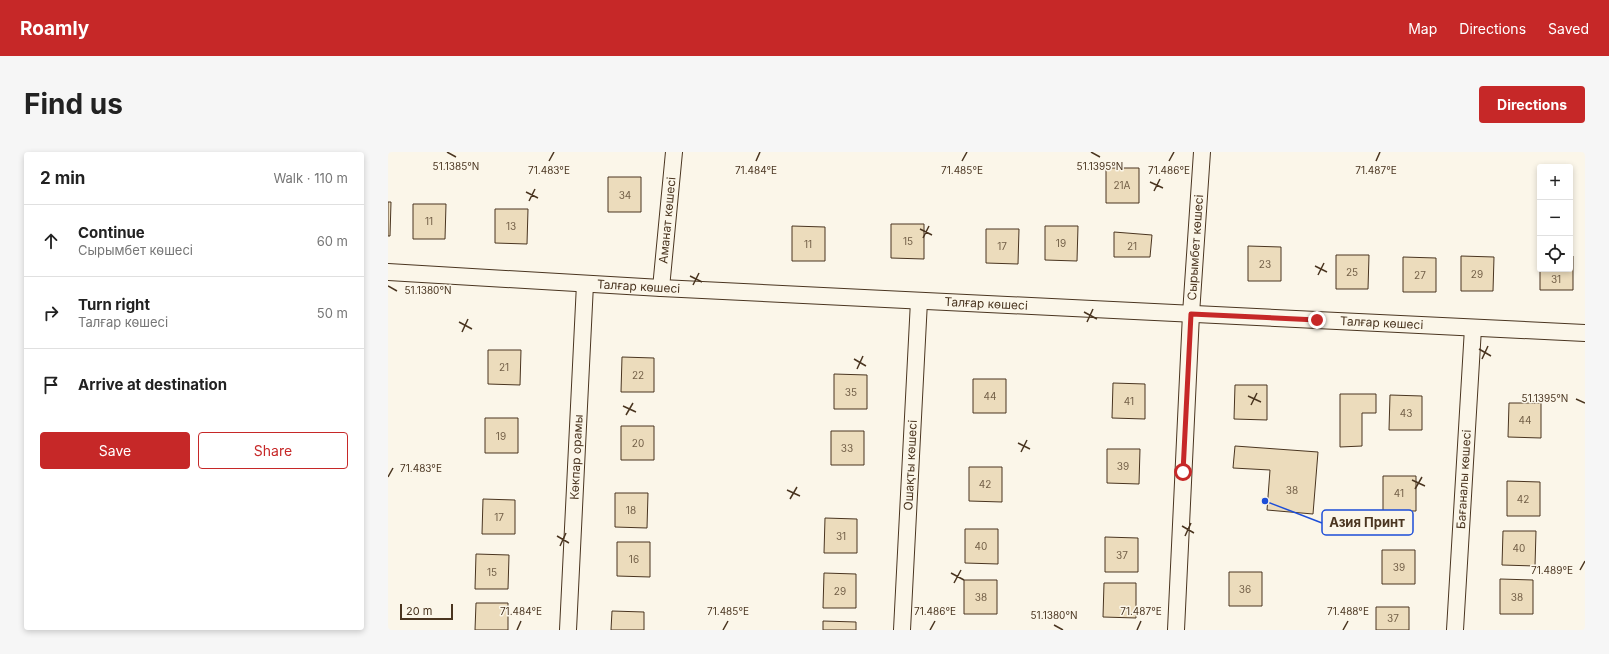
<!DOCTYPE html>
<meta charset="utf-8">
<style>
body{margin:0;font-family:Inter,sans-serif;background:#f6f6f6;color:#222}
.controls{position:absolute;right:12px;top:12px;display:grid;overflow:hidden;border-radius:4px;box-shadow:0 2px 6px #0003}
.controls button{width:36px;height:36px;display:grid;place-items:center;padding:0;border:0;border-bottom:1px solid #e0e0e0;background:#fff;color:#222;font:20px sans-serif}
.scale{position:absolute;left:12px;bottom:10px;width:53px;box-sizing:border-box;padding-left:4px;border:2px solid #4a3520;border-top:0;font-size:11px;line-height:14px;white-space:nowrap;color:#4a3520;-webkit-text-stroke:3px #fbf6e9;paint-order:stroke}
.stop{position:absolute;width:12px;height:12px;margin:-9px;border:3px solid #c62828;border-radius:50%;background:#fff}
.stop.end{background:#c62828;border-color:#fff;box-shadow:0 1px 4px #0008}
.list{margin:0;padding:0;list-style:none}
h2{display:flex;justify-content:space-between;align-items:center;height:52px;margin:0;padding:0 16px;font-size:17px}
h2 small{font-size:13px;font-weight:400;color:#767676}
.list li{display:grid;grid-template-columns:26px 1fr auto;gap:12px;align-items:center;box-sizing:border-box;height:72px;padding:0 16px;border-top:1px solid #e0e0e0}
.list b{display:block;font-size:15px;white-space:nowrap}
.list p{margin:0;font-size:13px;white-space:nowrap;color:#767676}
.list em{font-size:13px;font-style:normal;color:#767676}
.actions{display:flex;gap:8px;padding:12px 16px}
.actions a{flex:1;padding:9px 0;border:1px solid #c62828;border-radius:4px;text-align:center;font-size:14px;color:#c62828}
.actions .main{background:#c62828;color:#fff}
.icon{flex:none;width:22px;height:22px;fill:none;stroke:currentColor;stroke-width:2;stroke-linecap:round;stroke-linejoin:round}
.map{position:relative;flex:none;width:1197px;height:478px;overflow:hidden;border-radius:4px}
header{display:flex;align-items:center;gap:24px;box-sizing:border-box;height:56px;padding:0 20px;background:#c62828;color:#fff}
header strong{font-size:19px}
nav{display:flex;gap:22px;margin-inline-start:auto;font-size:14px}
.intro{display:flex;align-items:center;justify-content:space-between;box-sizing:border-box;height:96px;padding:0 24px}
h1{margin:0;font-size:28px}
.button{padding:10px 18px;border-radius:4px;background:#c62828;color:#fff;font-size:14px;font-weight:700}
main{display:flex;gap:24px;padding:0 24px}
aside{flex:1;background:#fff;border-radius:4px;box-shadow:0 2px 6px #0003}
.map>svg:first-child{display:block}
.building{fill:#ecdcbc;stroke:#4a3520}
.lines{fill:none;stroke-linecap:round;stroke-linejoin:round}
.street-casing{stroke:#4a3520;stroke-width:18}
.street{stroke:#fbf6e9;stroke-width:16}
.route{stroke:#c62828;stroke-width:5}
.ticks{fill:none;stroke:#4a3520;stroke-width:1.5}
.labels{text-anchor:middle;stroke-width:3;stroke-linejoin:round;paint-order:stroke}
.number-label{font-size:10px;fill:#725f47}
.street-label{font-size:12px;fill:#4a3520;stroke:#fbf6e9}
.ticks-label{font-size:10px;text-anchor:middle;fill:#4a3520;stroke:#fbf6e9;stroke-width:3;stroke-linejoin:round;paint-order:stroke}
.leader{fill:none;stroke:#1d4ed8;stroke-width:1.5}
.callout-dot{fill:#1d4ed8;stroke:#fbf6e9;stroke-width:1.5}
.callout{fill:#fbf6e9;stroke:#1d4ed8;stroke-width:1.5}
.callout-label{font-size:13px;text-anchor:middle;font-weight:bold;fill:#4a3520}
</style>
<header>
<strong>Roamly</strong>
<nav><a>Map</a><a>Directions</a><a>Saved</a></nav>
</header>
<div class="intro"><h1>Find us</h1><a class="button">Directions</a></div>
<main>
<aside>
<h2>2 min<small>Walk · 110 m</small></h2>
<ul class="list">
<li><svg class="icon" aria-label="ahead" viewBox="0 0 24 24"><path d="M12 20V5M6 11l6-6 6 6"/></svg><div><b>Continue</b><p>Сырымбет көшесі</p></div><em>60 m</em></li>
<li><svg class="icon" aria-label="right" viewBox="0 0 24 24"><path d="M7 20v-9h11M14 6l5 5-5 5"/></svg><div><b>Turn right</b><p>Талғар көшесі</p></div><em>50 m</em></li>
<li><svg class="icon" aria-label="arrive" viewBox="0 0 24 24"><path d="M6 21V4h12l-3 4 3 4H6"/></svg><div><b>Arrive at destination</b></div></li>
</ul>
<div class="actions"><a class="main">Save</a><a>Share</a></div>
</aside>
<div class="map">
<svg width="1197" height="478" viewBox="0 0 1197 478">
<rect width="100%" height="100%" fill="#fbf6e9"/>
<path class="building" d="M718,16H751V51H718Z
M220,25H253V60H220Z
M0,50H3L2,84H0Z
M25,52H58L57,87H25Z
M107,57H140L139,92L107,91Z
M503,72H536V107L503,106Z
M404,74L437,75V109H404Z
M657,74H690L689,109L657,108Z
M598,77H631L630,112L598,111Z
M726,80L764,83L762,105H726Z
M860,94L893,95V129H860Z
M948,103H981L980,137H948Z
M1073,104L1106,105L1105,139H1073Z
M1182,104H1185V138H1152V117H1182Z
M1015,105L1048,106V140H1015Z
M100,198H133L132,233L100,232Z
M234,205L266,206V240H233Z
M446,222L479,223V257H446Z
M585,227H618V261H585Z
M725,231L757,232V267L724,266Z
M847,233H879V268L846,267Z
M952,242H988V261H974V294L952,295Z
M1002,243L1034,244V278H1001Z
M1121,251H1153V286L1120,285Z
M97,266H130V301H97Z
M233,274H266V308H233Z
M443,279H476V313H443Z
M847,294L930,300L925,362L879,358L882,318L845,316Z
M719,297H752L751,332L719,331Z
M581,315H614V350L581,349Z
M995,324H1028V359H995Z
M1119,329L1152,330V364H1119Z
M227,341H260L259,376L227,375Z
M95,347L127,348V382H94Z
M437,366L469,367V401H436Z
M577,377H610V412L577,411Z
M1115,379H1148L1147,414L1114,413Z
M717,385L750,386V420H717Z
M229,390H262V425L229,424Z
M994,398H1027V432H994Z
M88,402L121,403L120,437H87Z
M841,420H874V454H841Z
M436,421L468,422V456H435Z
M1112,427L1145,428V462H1112Z
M576,428H609V462H576Z
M716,431H748V466L715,465Z
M88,451H120V478H87Z
M988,455H1021V478H988Z
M224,459L256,460V478H223Z
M435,469L468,470V478H435Z"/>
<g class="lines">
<g class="street-casing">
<g id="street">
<path id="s1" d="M0,120L273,136L1197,181"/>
<path id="s2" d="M273,136L286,0"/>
<path id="s3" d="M180,478L197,132"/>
<path id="s4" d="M514,478L531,149"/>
<path id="s5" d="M788,478L803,162L814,0"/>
<path id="s6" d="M1067,478L1085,176"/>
</g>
</g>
<use href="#street" class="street"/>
</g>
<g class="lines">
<path class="route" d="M795,320L803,162L929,168"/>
</g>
<path class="ticks" d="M59,0L68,5M703,0L712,5M161,9L166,0M368,9L372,0M574,9L579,0M781,9L786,0M988,9L992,0M762,30L775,36M766,39L772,27M138,40L150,46M141,49L147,37M532,77L544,83M535,86L541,74M927,114L939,120M930,123L936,111M302,124L314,130M305,133L311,121M0,134L9,139M696,160L709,167M71,170L84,177M699,170L705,157M74,180L80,167M1091,197L1103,204M466,207L478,214M1094,207L1100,194M469,217L475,204M860,244L873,250M1188,247L1197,251M863,253L869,241M235,254L248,260M238,263L245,251M630,291L642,297M633,300L639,288M0,325L5,316M1024,328L1037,334M1027,337L1034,325M399,338L412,344M402,347L409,335M794,374L806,381M169,384L181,391M797,384L803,371M172,394L178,381M1192,418L1197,409M563,421L576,428M566,431L573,418M666,473L675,478M129,478L133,469M335,478L340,469M542,478L547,469M749,478L753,469M955,478L960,469"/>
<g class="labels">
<g class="number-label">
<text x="734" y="37">21А</text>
<text x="237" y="47">34</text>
<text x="41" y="73">11</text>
<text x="123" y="78">13</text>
<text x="520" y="93">15</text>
<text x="673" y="95">19</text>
<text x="420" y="96">11</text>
<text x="614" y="98">17</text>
<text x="744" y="98">21</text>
<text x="877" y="116">23</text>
<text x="964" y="124">25</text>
<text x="1089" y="126">29</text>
<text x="1032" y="127">27</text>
<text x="1168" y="131">31</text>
<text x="116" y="219">21</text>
<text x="250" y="227">22</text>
<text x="463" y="244">35</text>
<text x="602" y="248">44</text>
<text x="741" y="253">41</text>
<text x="1018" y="265">43</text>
<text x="1137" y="272">44</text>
<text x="113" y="288">19</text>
<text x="250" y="295">20</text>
<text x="459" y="300">33</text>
<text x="735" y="318">39</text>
<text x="597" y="336">42</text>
<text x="904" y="342">38</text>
<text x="1011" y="345">41</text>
<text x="1135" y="351">42</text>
<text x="243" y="362">18</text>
<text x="111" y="369">17</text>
<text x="453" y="388">31</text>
<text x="593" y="398">40</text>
<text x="1131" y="400">40</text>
<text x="734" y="407">37</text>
<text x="246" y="411">16</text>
<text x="1011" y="419">39</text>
<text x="104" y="424">15</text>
<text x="857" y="441">36</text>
<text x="452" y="443">29</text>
<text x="593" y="449">38</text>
<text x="1129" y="449">38</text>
<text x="1005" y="470">37</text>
</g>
<g class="street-label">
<text dy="4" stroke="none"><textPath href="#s2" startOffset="68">Аманат көшесі</textPath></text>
<text dy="4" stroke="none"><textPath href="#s5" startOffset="383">Сырымбет көшесі</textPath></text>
<text dy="4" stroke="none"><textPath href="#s1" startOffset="251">Талғар көшесі</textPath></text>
<text dy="4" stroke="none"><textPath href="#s1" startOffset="599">Талғар көшесі</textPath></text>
<text dy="4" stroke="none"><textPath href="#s1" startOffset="995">Талғар көшесі</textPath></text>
<text dy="4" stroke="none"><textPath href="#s3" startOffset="173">Көкпар орамы</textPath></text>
<text dy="4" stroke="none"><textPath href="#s4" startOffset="165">Ошақты көшесі</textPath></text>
<text dy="4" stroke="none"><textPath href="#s6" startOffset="151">Бағаналы көшесі</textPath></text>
</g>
</g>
<g class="ticks-label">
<text x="68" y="18">51.1385°N</text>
<text x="712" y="18">51.1395°N</text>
<text x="161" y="22">71.483°E</text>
<text x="368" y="22">71.484°E</text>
<text x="574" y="22">71.485°E</text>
<text x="781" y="22">71.486°E</text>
<text x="988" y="22">71.487°E</text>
<text x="40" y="142">51.1380°N</text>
<text x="1157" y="250">51.1395°N</text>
<text x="33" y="320">71.483°E</text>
<text x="1164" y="422">71.489°E</text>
<text x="133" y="463">71.484°E</text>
<text x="340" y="463">71.485°E</text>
<text x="547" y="463">71.486°E</text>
<text x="753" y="463">71.487°E</text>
<text x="960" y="463">71.488°E</text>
<text x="666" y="467">51.1380°N</text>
</g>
<path class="leader" d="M877 349L934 371"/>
<circle class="callout-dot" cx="877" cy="349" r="4"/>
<rect class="callout" x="934" y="358" width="91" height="25" rx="4"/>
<g class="callout-label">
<text x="979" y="375">Азия Принт</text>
</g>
</svg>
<div class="controls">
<button>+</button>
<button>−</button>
<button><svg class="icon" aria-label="locate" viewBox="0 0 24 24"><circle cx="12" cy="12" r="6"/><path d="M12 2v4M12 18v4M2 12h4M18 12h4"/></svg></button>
</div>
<div class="scale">20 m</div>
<div class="stop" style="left:795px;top:320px"></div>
<div class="stop end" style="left:929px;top:168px"></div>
</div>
</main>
